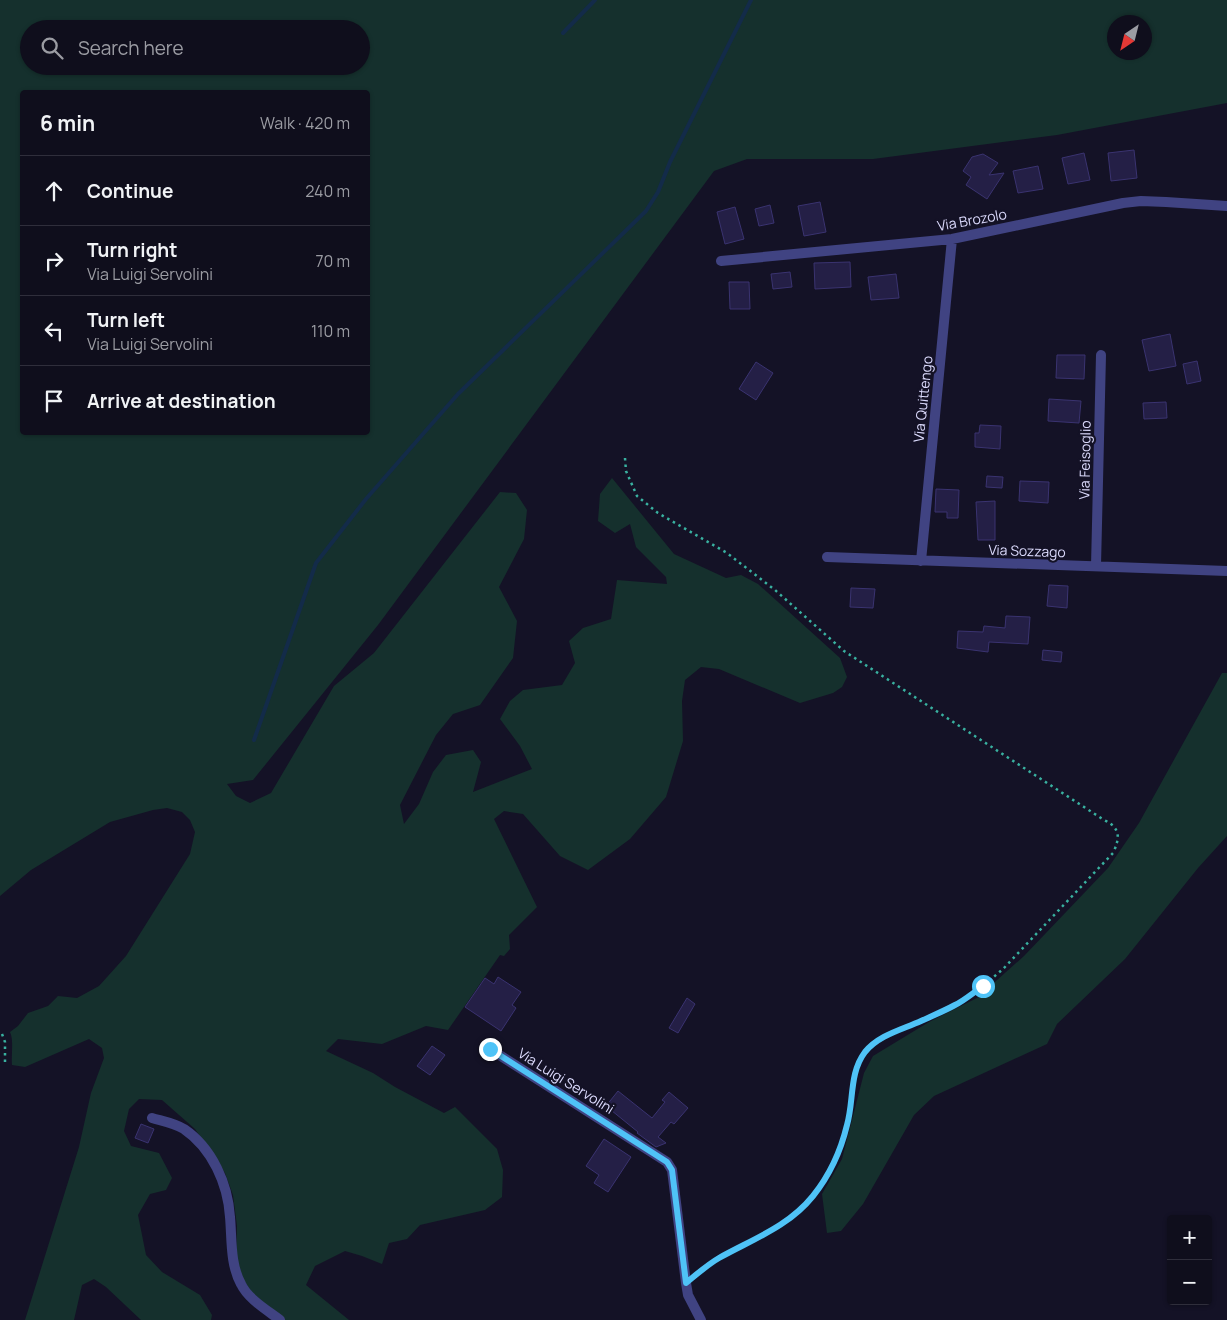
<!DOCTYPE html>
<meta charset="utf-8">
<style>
body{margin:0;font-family:Manrope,sans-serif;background:#181725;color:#f1f3f6}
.controls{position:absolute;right:15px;bottom:15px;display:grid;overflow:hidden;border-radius:5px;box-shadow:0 1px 4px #0004}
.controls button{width:45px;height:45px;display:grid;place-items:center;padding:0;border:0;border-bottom:1px solid #2f2e3b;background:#0f0e1c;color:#f1f3f6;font:25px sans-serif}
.compass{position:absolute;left:1107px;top:15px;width:45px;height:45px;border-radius:50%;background:#0f0e1c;box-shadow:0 1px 4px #0004;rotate:215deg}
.stop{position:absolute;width:15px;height:15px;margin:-11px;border:4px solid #4fc3f7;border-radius:50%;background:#fff}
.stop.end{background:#4fc3f7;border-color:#fff;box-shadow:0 1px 5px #0008}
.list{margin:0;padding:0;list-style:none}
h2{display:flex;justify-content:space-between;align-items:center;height:65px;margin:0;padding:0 20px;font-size:21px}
h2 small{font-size:16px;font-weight:400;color:#9b9ca3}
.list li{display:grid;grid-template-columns:32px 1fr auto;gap:15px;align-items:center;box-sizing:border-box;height:70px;padding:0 20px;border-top:1px solid #2f2e3b}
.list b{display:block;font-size:19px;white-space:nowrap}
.list p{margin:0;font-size:16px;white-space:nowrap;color:#9b9ca3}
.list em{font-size:16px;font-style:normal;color:#9b9ca3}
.icon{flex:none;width:28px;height:28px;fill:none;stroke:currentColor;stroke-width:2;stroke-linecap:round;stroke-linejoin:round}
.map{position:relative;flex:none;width:1227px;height:1320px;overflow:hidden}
.search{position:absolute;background:#0f0e1c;box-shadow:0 1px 4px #0004;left:20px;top:20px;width:350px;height:55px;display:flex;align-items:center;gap:12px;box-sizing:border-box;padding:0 18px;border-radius:28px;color:#9b9ca3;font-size:19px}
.panel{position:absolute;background:#0f0e1c;box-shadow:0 1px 4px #0004;left:20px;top:90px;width:350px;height:345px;border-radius:5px}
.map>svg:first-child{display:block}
.green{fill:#15302d;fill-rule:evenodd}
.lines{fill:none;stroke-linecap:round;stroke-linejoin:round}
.stream{stroke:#132b49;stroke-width:4}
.building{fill:#241f46;stroke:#3a3370}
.path{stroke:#39b1a0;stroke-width:2.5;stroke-dasharray:2.5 4;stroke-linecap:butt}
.street{stroke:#404382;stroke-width:10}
.route{stroke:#4fc3f7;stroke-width:6}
.labels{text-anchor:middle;stroke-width:4.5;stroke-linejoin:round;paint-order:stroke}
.street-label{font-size:14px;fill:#dbdafc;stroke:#141226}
</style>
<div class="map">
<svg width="1227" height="1320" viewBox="0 0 1227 1320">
<rect width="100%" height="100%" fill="#141226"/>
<path class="green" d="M0,0H1227V103L1057,135L873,159H747L714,171L378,625L253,780L227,784L236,796L250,803L271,793L334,686L374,653L500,492L516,493L527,510L524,539L499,587L517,621L513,658L480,705L453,714L436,735L400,805L404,824L419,804L433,772L446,755L473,750L481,762L473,792L532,769L520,746L500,719L510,701L523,690L562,685L575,663L569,641L583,628L611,619L617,580L667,584L666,577L636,547L630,524L615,533L598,521L600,494L612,478L674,554L726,578L741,575L758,584L840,658L847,677L842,687L833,693L800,703L719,669L701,667L685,680L682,701L683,741L666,797L630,839L588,870L560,856L523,814L504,811L494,819L537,907L509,935L510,949L504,956L500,955L448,1030L426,1026L382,1044L338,1039L326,1051L373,1073L395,1087L444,1113L455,1107L497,1149L503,1170L502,1197L485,1210L420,1225L407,1239L389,1243L382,1264L362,1256L345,1251L315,1266L306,1285L349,1320H285L252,1293L243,1279L236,1260L237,1226L233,1195L225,1173L195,1129L162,1100L139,1099L129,1109L124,1131L131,1146L159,1153L172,1178L166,1190L150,1194L138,1215L146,1255L162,1272L200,1295L212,1315L211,1320H141L106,1287L94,1279L82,1285L74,1320H25L79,1147L91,1093L104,1058L102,1048L89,1039L25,1067L12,1065C11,1054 14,1041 10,1032L18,1026L28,1013L48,1006L58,996L77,998L99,986L126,956L190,854L195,832L190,820L182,812L167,808L153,810L110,822L31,870L0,896ZM1114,22H1144V52H1114ZM29,29H361V66H29ZM22,92H368V432H22Z
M1222,673H1227V836L1198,868L1125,959L1057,1024L1047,1044L934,1096L914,1115L863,1204L841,1231L827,1233L822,1194L842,1159L864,1073L873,1056L929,1022L977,998L1024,956L1108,868L1139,823Z"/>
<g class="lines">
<path class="stream" d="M563,33L595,0
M254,740L316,563L366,499L458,394L646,211L658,192L670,162L751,0"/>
</g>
<path class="building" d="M1134,150L1137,178L1111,181L1108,153Z
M1084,153L1090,180L1068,184L1062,158Z
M983,154L998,163L989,175L1004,173L987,199L966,185L971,177L963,171L972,157Z
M1038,166L1043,189L1018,193L1013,171Z
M820,202L826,232L804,236L798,206Z
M770,205L774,223L759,226L755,209Z
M735,207L744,239L725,244L717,212Z
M850,262L851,287L815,289L814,263Z
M790,272L792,287L773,289L771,274Z
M896,274L899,298L871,300L868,277Z
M729,282H749L750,309H730Z
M1170,334L1176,366L1149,371L1142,340Z
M1057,355H1085L1084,379L1056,378Z
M1197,361L1201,381L1187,384L1183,364Z
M756,362L773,373L756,400L739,389Z
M1049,399L1081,401L1079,423L1048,421Z
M1166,402L1167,418L1144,419L1143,403Z
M980,425L1001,426L1000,449L975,447V433H979Z
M987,476L1003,477L1002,488L986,487Z
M1020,481L1049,482L1048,503L1019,501Z
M936,489L959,490L958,518H947V512H935Z
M995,501V540H978L976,502Z
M1049,585L1068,586L1067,608L1047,606Z
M851,588L875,589L873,608L850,607Z
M1006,616L1030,617L1028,644L989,642L988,652L957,648L958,631L983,632L984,626L1005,628Z
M1043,650L1062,652L1061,662L1042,660Z
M498,977L521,992L512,1005L516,1008L501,1031L465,1007L485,978L494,984Z
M687,998L695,1004L678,1033L669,1028Z
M432,1046L445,1055L430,1075L417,1066Z
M618,1091L652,1118L665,1102L662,1100L669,1092L688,1108L674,1124L671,1122L658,1137L666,1143L656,1147L637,1133L638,1132L606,1106Z
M141,1124L154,1129L148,1143L135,1138Z
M604,1139L631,1157L608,1192L594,1183L599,1175L586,1166Z"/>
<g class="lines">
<path class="path" d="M625,458L626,471L637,496L658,513L727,553L775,590L844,651L1104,820C1121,828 1120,838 1113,853L1003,969C989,981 974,994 958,1004C930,1021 890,1026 868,1050C848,1070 854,1100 848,1125C843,1144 835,1164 824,1181C814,1197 799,1214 783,1224C754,1243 720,1253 695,1276
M2,1034L5,1042V1065"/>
<path class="street" d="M721,261L952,239L1123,203L1141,201L1166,202L1227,206
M827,557L1227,571
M921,561L952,239
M1096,566L1101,355
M490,1049L667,1162L672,1170L686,1283L688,1295L701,1320
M152,1118C162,1121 174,1123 184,1129C212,1148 228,1184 230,1217C232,1239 230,1264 241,1284C248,1299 267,1310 280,1320"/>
</g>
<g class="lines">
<path class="route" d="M490,1049L667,1162L672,1170L686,1283C697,1274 707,1265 719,1258C753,1239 788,1227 813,1196C829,1176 841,1150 847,1125C854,1101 849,1073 865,1052C879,1035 901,1030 921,1021C932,1016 944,1011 955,1005C965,1000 974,992 983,986"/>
</g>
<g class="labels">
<g class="street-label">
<text transform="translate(972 220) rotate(-10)" y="5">Via Brozolo</text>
<text transform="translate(923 399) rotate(-84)" y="5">Via Quittengo</text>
<text transform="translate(1085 460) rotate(-89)" y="5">Via Feisoglio</text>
<text transform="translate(1027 551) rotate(2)" y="5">Via Sozzago</text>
<text transform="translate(566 1081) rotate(32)" y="5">Via Luigi Servolini</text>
</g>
</g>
</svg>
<div class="controls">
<button>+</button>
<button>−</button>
</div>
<svg class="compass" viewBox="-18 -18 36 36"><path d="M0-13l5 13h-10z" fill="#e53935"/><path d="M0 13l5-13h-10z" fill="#9b9ca3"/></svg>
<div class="stop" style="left:983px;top:986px"></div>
<div class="stop end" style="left:490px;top:1049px"></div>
<div class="search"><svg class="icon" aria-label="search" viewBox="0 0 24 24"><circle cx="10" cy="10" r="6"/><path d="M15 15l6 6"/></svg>Search here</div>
<section class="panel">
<h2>6 min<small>Walk · 420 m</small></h2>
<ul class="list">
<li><svg class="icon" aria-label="ahead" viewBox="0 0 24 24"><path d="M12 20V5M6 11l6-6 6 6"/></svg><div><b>Continue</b></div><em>240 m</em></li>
<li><svg class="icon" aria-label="right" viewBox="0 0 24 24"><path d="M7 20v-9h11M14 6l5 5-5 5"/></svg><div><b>Turn right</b><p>Via Luigi Servolini</p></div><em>70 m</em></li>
<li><svg class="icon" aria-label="left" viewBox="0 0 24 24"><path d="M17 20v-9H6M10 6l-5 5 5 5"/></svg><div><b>Turn left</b><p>Via Luigi Servolini</p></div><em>110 m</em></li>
<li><svg class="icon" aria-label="arrive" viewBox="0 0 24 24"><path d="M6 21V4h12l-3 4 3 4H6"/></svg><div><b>Arrive at destination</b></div></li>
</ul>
</section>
</div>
